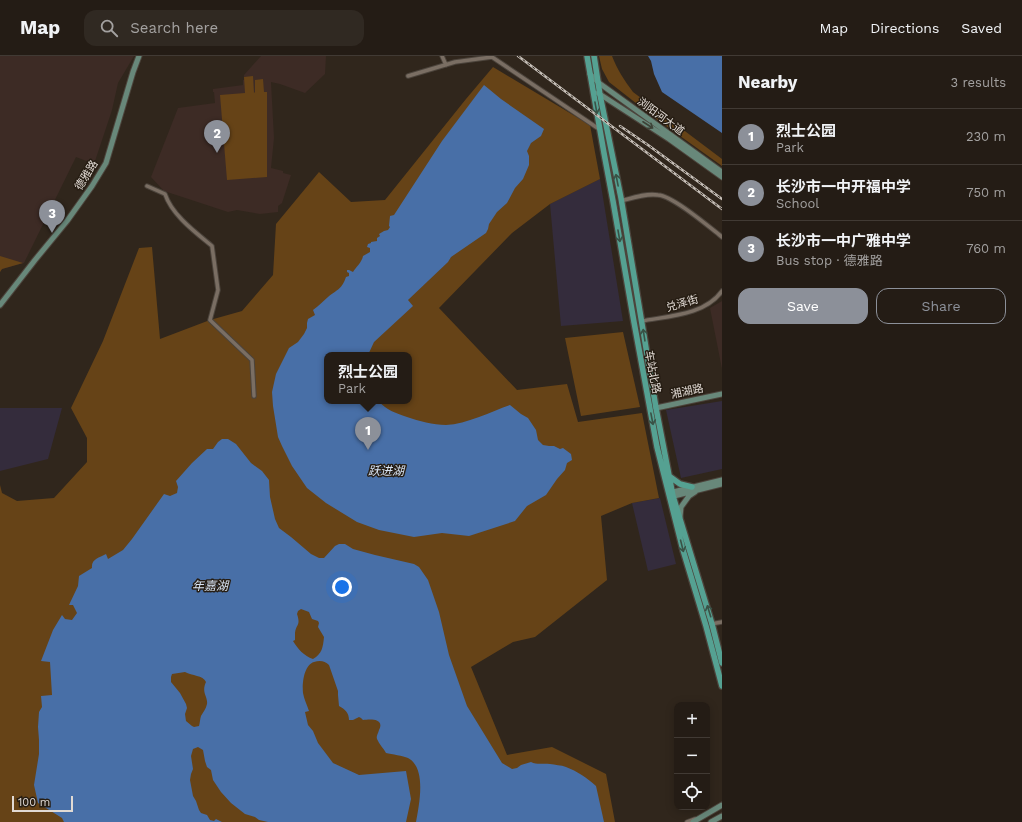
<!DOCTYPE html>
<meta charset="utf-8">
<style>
body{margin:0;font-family:"Work Sans","Noto Sans SC",sans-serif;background:#302922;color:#f1f3f6}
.controls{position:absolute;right:12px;bottom:12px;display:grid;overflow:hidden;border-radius:8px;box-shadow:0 2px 10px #0003}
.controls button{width:36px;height:36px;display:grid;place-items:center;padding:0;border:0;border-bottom:1px solid #413a34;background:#241c15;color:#f1f3f6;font:20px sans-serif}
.scale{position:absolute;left:12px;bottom:10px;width:61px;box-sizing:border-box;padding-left:4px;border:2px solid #e1dad4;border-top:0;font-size:11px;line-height:14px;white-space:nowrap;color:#e1dad4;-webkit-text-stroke:3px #261d13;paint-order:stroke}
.you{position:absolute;left:342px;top:531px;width:14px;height:14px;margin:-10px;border:3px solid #fff;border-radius:50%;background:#1a73e8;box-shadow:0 0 0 6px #1a73e833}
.badge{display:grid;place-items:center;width:26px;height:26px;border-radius:50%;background:#8c9099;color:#fff;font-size:13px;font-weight:700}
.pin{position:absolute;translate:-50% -33px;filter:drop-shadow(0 1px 2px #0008)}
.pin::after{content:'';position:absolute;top:21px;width:14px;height:12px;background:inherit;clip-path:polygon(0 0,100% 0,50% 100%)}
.popup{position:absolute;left:324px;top:296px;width:88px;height:52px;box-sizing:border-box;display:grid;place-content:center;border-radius:8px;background:#241c15;filter:drop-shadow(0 1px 3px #0005);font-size:13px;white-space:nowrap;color:#a3a1a0}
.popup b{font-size:15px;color:#f1f3f6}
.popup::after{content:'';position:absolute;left:50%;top:100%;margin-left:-8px;border:8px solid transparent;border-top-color:#241c15}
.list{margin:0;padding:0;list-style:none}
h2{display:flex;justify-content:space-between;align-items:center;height:52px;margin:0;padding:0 16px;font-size:17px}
h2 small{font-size:13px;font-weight:400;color:#a3a1a0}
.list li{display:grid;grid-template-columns:26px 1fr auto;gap:12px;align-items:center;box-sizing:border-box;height:56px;padding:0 16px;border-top:1px solid #413a34}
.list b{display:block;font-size:15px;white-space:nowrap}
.list p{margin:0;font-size:13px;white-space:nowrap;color:#a3a1a0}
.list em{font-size:13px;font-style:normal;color:#a3a1a0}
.actions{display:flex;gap:8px;padding:12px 16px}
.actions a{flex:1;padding:9px 0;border:1px solid #8c9099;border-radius:12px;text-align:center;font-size:14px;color:#8c9099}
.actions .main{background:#8c9099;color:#fff}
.icon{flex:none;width:22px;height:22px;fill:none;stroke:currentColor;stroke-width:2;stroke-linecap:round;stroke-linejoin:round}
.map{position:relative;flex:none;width:722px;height:766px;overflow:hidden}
header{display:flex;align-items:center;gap:24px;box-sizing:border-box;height:56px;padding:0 20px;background:#241c15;border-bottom:1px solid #413a34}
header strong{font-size:19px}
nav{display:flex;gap:22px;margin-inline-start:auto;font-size:14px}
.search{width:280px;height:36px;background:#302922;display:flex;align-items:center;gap:10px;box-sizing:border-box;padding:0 14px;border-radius:12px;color:#a3a1a0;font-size:15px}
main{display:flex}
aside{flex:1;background:#241c15}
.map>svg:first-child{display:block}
.commercial{fill:#342c3c}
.education{fill:#3d2b25}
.green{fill:#664317;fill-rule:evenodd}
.water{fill:#486fa7;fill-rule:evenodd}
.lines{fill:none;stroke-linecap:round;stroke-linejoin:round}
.street-casing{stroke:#4c443c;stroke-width:5.5}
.secondary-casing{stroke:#4c443c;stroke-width:7}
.primary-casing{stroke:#4c443c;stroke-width:8}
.street{stroke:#7a6e63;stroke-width:3.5}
.secondary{stroke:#68887a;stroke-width:5}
.primary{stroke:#55a192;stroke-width:5.5}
.rail-casing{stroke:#c6bfb8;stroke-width:2.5}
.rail{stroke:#261d13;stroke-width:1;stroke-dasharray:3;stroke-linecap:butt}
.oneway{stroke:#395246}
.oneway2{stroke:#3d4237}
.labels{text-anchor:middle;stroke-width:3;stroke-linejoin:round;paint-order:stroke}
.street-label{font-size:11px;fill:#e1dad4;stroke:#261d13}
.water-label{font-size:12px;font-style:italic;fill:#d7e3f3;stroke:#261d13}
</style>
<header>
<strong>Map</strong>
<div class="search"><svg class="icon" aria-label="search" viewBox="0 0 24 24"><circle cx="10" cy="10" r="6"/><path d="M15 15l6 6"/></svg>Search here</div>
<nav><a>Map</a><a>Directions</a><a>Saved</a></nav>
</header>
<main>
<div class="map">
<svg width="722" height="766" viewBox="0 0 722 766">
<rect width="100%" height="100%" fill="#30261c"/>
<path class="commercial" d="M600,123L623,265L561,270L550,148Z
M722,345V413L681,422L666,354Z
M0,352H62L48,403L0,415Z
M660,442L676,508L648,515L632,447Z"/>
<path class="education" d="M0,0H134L118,27L112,54L94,108L76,101L24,207L2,213L0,216Z
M261,0H326L325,18L305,37L280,28L271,26L274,82L271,112L283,115V117L291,119L282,147L278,150V156L260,158L237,154L228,156L164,135L151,121L178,52L215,47L214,36H213V33L243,29V24H244V19Z
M722,245V313L710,252Z"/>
<path class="green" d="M599,0H612C617,13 624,24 633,36L722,103V110L655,62L609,26L602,13Z
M493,11L590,69L600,123L550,148L512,177L439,252L517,334L567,328L578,366L642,357L659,442L632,447L601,460L607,524L535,581L513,586L471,611L507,699L552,691L606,718L615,766H0V429L2,437L17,445L54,442L87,406V382L71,352L103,285L139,192L152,191L160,283L210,264L242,255L273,219L276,168L319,116L351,146L385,144L466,43ZM327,299H409V345H327Z
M253,20L254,37L255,36V24L263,23L264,36H267V121L227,124L220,39L245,37L244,21Z
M0,200L23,207L2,213L0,216Z
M623,276L640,351L581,360L565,282Z"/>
<path class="water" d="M648,0H722V77L662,36L654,18L651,5Z
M484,29L501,43L544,73L541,80L531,87L527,95L529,100V109L523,123L515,132L507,147L497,156L489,168L488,173L486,177L451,201L448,206L408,244L413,250L374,286L368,299H327V345H378C387,354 395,357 407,361C419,365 433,369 446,369C467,368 490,356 510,349L521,358L528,362L536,374L538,384L543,389L549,390H554L560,393L563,392L571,398L572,404L567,407L565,414L557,423L546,439L527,450L515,465L469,480L442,477L414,481L379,474L357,466L326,447L307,432L292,410L282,390L278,381L273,350L272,336L276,318L289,292L298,286L304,278L307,272V267L308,263L315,259L313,254C319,250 323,245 328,241C338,233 342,233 346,221L349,220V217L347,216V214H349L353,216C356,211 362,206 363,200L370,196V192L367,191L368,188L371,187V186L377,185V182L380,180L379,178L384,175L388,174L390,171L389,170L390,160L394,159L442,85Z
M222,383H228L236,388L251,407L262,415L269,424L270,441L275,463L279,472L291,481L311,498L319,502H324L335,490L339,488H345L353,493L375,499L414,508L419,511L428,524L439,556L449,599L467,650L502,707L512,713L517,712L521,709L531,706C537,709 543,707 550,708C555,709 561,709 566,711C577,715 587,722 596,730L604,766H416C419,749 427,712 408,702C403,700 392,698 386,697C384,693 379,688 377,683C376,680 378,678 379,674C385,662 370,663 363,664L361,662L359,661L353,664H349C349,657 345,653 339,650L338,639V635L329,609C325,605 320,604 314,606C304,609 302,627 303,637C304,643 307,649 309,655L305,656L308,669L313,675L318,687L333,707L359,719L406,715L411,743L406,766H268L259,764L255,761L245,758L231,747L221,736L213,724L211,714L207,711L205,705L203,694L198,691L193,693L191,700L193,713L191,718L190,724L193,740L196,745L199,754L201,757L207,759L210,764L214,765L216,763L222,766H64L62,762L38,747L34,729L39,698V684L38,671L39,656L42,651L41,640L52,639L50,606L41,605L53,574L62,559L65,563L72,564L77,557L73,549H69L78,530L79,520L92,512C91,503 99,502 106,498L108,503L123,494L132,483L164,438L170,440L177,437L178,431L176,425L192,407L207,393H213L218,386ZM301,553L309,556L312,563L318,565L319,567L318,571L324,581C323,591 322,598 313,603C304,600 298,593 293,585L295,584C295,582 295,579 295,577C296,568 301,570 297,558L298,555ZM185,616C192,620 203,619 206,626C201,637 208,640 207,648C206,653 203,656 201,660C200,663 200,666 199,670L194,671L192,670L186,665L185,658L187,652L186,648L180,637L171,626V621L172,618Z"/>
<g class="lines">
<g class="street-casing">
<path id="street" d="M442,0L446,9
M408,20L455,6L492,1L599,73
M147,130L165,138C172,159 195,176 212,190L218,234L210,264L252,304L254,340
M621,145C632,142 646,137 658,139C673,140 708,170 722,181
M642,265C669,260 705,259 722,235
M711,568L722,566
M687,766L695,763"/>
</g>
<g class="secondary-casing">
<path id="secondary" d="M590,18L599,27L722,116
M598,37L669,83L722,121
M0,249L35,204L67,165L92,130L106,107L133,16L139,0
M656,352L722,338
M669,437L722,424
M670,441L722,428
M680,461L681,451L689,440L695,436
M693,766L722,749
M711,766L722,760"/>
</g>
<g class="primary-casing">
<path id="primary" d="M587,0L604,97L613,145L634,266L657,391L683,494L706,570L722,630
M594,0L600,39L621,142L656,352L673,440L712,568L722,607
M669,420L680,428L692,431"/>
</g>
<use href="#street" class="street"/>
<use href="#secondary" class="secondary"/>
<use href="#primary" class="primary"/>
<g class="rail-casing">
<path id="rail" d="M518,0L722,153
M620,70L648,89L722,143"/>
</g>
<use href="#rail" class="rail"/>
</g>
<defs><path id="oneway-shaft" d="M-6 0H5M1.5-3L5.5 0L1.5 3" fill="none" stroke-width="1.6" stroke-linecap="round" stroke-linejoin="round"/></defs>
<g class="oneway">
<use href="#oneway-shaft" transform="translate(596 52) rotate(80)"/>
<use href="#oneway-shaft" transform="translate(617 124) rotate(-101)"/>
<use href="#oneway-shaft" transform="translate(619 180) rotate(80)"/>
<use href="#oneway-shaft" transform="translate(644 279) rotate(-99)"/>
<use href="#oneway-shaft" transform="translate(652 363) rotate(79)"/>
<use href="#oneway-shaft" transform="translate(682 490) rotate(76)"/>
<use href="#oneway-shaft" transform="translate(709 555) rotate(-107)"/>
</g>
<use class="oneway2" href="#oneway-shaft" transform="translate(648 69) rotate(33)"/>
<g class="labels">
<g class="street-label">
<text transform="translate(661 60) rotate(36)" y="4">浏阳河大道</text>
<text transform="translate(86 119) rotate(-58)" y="4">德雅路</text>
<text transform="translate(682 247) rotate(-16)" y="4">兑泽街</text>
<text transform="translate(653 316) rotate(79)" y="4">车站北路</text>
<text transform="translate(687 335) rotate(-12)" y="4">湘湖路</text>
</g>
<g class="water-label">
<text x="386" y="419">跃进湖</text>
<text x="210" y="534">年嘉湖</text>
</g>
</g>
</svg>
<div class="controls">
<button>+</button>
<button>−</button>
<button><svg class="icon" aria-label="locate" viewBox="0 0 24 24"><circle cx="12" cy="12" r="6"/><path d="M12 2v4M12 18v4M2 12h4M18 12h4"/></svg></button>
</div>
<div class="scale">100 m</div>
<div class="you"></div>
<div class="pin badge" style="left:368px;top:394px">1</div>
<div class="popup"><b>烈士公园</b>Park</div>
<div class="pin badge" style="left:217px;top:97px">2</div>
<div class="pin badge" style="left:52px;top:177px">3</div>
</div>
<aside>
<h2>Nearby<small>3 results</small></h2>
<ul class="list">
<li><span class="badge">1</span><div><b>烈士公园</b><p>Park</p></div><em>230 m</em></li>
<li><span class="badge">2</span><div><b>长沙市一中开福中学</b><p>School</p></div><em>750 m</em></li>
<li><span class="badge">3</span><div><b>长沙市一中广雅中学</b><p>Bus stop · 德雅路</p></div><em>760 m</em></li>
</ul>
<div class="actions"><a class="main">Save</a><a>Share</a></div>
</aside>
</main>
